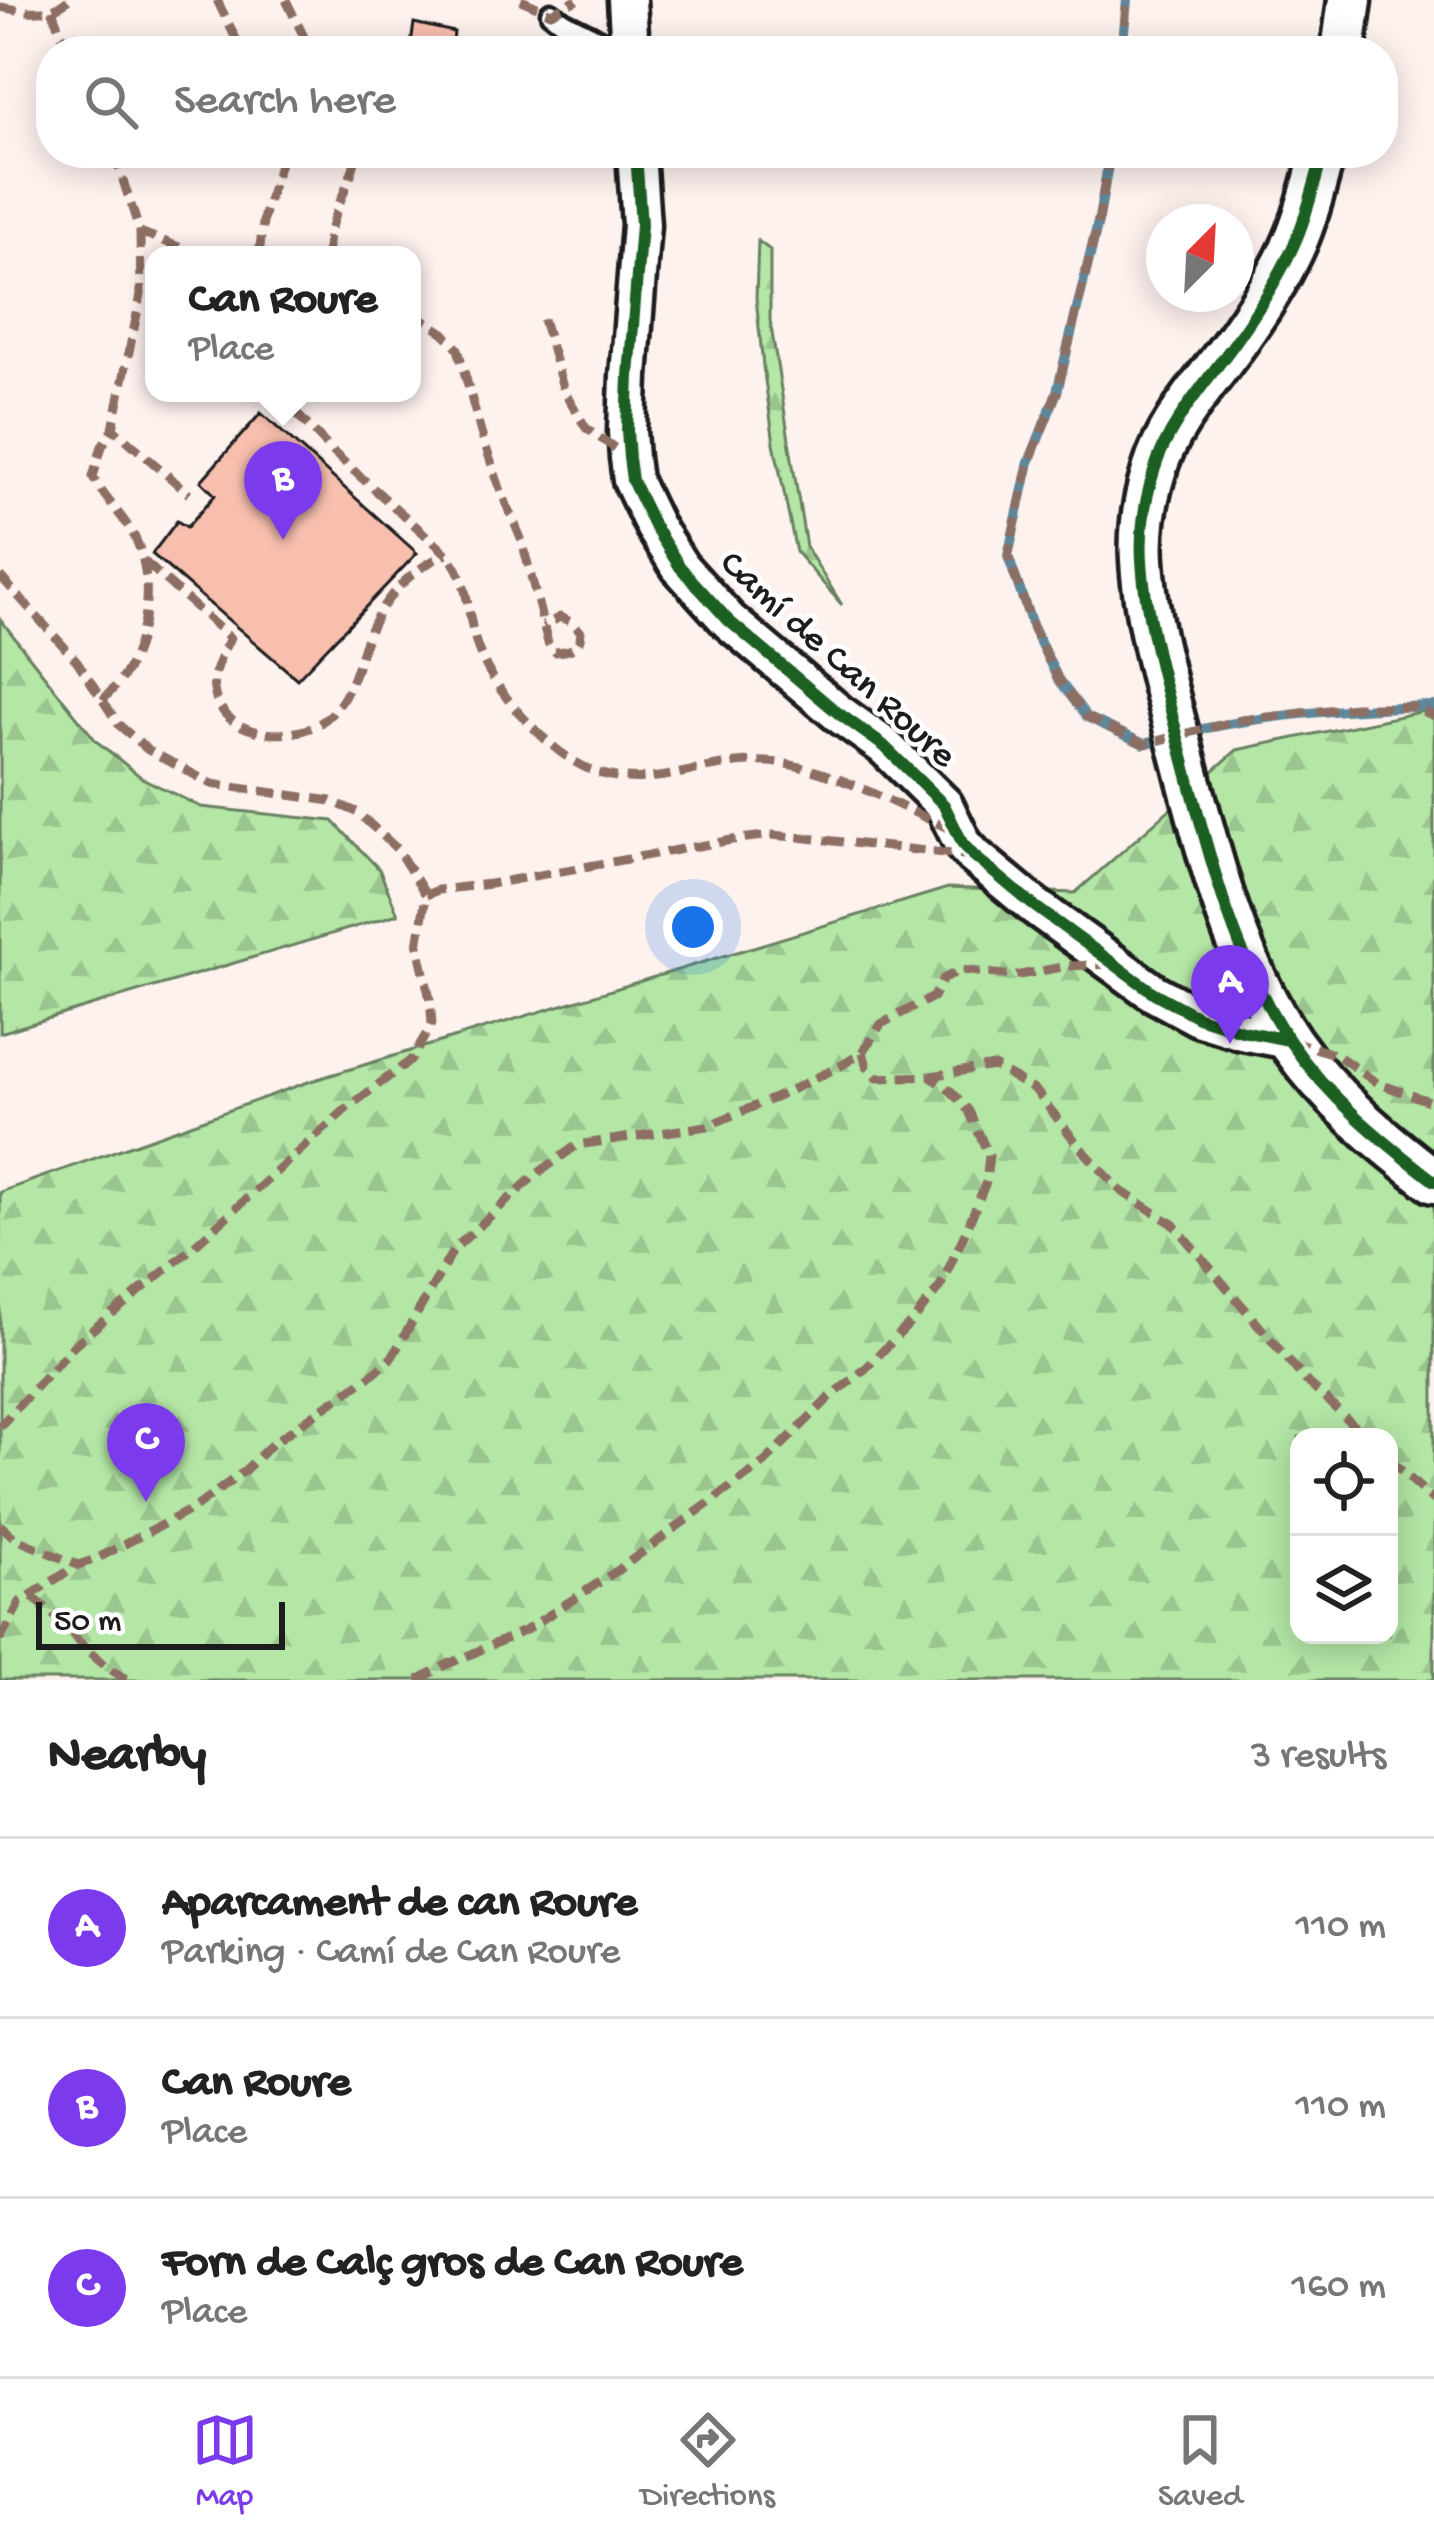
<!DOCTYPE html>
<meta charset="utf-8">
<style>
body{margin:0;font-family:"Gochi Hand",sans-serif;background:#f6f6f6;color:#222}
.controls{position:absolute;right:36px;bottom:36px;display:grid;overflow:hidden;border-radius:24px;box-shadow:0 6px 30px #0003}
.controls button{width:108px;height:108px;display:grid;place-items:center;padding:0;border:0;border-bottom:3px solid #e0e0e0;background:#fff;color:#222;font:60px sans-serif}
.compass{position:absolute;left:1146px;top:204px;width:108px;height:108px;border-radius:50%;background:#fff;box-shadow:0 6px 30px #0003;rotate:24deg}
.scale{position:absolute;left:36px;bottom:30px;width:249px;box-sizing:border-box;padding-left:12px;border:6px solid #1c1c1c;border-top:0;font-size:33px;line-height:42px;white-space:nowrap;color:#1c1c1c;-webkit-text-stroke:9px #fff;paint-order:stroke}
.you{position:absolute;left:693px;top:927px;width:42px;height:42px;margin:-30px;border:9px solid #fff;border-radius:50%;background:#1a73e8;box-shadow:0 0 0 18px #1a73e833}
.badge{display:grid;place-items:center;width:78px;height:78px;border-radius:50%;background:#7c3aed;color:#fff;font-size:39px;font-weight:700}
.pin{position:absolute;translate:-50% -99px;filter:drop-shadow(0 3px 6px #0008)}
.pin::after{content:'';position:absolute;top:63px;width:42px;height:36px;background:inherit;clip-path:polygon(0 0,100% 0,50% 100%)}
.popup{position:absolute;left:145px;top:246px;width:276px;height:156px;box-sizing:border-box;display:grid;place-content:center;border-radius:24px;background:#fff;filter:drop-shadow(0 3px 9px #0005);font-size:39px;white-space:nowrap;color:#767676}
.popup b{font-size:45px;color:#222}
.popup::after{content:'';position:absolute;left:50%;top:100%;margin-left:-24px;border:24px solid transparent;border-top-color:#fff}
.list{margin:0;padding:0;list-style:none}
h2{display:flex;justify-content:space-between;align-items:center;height:156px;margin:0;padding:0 48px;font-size:51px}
h2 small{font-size:39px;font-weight:400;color:#767676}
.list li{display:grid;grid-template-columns:78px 1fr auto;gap:36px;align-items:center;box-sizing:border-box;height:180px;padding:0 48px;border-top:3px solid #e0e0e0}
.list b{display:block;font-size:45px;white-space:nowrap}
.list p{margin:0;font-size:39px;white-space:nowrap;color:#767676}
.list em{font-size:39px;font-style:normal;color:#767676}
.icon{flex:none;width:66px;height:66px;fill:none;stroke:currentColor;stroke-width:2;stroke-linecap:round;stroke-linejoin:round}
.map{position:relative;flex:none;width:1434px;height:1680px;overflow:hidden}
.search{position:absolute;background:#fff;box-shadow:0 6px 30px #0003;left:36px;right:36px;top:36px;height:132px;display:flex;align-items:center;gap:30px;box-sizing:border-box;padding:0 42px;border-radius:48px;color:#767676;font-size:45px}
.sheet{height:696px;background:#fff}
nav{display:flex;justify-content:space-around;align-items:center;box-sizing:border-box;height:168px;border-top:3px solid #e0e0e0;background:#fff;font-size:33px;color:#767676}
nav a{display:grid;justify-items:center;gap:6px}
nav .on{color:#7c3aed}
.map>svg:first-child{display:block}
.forest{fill:url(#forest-firs);stroke:#688161;stroke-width:3;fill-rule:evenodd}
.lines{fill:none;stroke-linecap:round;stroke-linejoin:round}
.stream{stroke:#5f8799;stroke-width:10}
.building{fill:#f8bfaf;stroke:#1c1c1c;stroke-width:3}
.service-casing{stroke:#1c1c1c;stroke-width:27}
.minor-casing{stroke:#1c1c1c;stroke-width:45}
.tertiary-casing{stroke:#1c1c1c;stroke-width:51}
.service{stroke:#fff;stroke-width:18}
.minor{stroke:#fff;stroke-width:36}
.tertiary{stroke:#fff;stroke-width:42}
.quiet{stroke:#8d6e63;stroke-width:9;stroke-dasharray:18 9;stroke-linecap:butt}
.cycleway-casing{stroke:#fff;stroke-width:20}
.cycleway{stroke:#1b5e20;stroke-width:12}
.labels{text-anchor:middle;stroke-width:9;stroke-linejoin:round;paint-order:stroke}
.street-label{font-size:39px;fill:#1c1c1c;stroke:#fff}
</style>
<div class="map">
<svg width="1434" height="1680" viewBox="0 0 1434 1680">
<defs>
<pattern id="forest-firs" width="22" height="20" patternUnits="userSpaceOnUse" patternTransform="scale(3)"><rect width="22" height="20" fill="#b4e6a6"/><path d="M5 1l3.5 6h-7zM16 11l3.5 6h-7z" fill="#9ac58e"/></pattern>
</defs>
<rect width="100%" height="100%" fill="#fef2ef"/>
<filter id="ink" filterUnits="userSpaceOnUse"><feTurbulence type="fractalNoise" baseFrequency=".00833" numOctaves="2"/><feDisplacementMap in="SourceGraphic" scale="24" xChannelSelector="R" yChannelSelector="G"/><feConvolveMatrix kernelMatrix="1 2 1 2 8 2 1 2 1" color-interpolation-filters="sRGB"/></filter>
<g filter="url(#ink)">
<path class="forest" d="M758,241L770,250V320L806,547L842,605L796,552L774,443L763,366L756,298Z
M0,619L96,741L142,778L201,807L333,821L379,869L398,914L0,1033Z
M1434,709V1680H0V1192L311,1081L948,888L1075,893L1237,750ZM1299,1437H1389V1635H1299Z"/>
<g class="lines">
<path class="stream" d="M1122,51L1127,0
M1110,153L1099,218L1057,392L1029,462L1008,556L1033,628L1058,679L1087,717L1144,744L1170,737
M1188,732C1269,714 1350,708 1434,706"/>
</g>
<path class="building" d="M414,23L454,32L452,51H410Z
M261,413L417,553L297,679L152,554L177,521L187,527L215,495L201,481Z"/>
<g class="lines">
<g class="service-casing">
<path id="service" d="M551,13L563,22L621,51"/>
</g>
<g class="minor-casing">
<path id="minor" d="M627,0L630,51
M636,153L641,225L629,376L627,431L629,458L632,480L654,526L680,567L729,621L838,713L884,746L944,805L963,844L974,856L1033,905L1154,993L1198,1017L1242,1031L1289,1040"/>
</g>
<g class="tertiary-casing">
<path id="tertiary" d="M1343,51L1350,0
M1323,153C1315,182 1308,212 1296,240C1282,273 1262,304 1241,334C1212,377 1169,420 1154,471C1145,500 1140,530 1142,560C1145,616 1164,683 1178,738C1205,839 1231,956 1291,1043C1330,1099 1381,1140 1434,1181"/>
</g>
<use href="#service" class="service"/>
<use href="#minor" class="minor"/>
<use href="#tertiary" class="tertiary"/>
<path class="quiet" d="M217,0L242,51
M286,0L311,51
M521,0L551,13L577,0
M0,7C23,11 49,17 68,0
M52,9L61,34L74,51
M1122,51L1127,0
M114,153L140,232L200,255
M1110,153L1099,218L1057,392L1029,462L1008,556L1033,628L1058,679L1087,717L1144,744L1241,720L1355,707H1414L1434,716
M140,232L141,295L113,428L189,494
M259,255L264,215L283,153
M328,255C325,221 351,187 357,153
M412,313L444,333L458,349L481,433L502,494L522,541L548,643L555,652C571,651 580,649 581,632L573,623L560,617L543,626
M543,319L564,391L586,428L629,458
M277,393L334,453L447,554C469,580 466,607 475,639C482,666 504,697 523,717C575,773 610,789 686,772C719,765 752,758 786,764C841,773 905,810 957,832
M145,562L230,638C222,654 211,672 214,690C221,735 281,742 315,726C349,708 354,672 366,640C380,601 410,569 447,554
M0,576L77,661L119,725L148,750L212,784L331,801L357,812L397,849L426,895L418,946L430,999L432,1024L411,1060L346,1109L185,1254L75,1344L0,1426
M103,700C112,690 121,681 127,670C147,634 154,577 136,540C125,517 105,500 93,477L102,446L113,428
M426,895L438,890L490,884L732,840L771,835L797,837L972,856
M1289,1040L1337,1055L1377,1083L1434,1103
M863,1052L867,1067L877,1078L930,1076L994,1066L1036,1091L1079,1146L1121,1191L1173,1224L1305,1380L1366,1437
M1389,1459L1434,1501
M0,1525L16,1539L78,1565
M32,1597C68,1622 89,1663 130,1680
M0,1640L20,1602L78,1565L96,1559L196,1507L243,1472L273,1443L374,1373L392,1357L454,1249L533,1177L577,1145L707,1126L779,1096L844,1064L863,1052L881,1024L933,997L943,979L960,970L1014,976L1068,966L1112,964
M418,1680L446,1665L526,1630L618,1570L765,1462L829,1398L865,1369L915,1318L940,1287L966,1231L986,1182L989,1156L969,1111L952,1092L930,1076"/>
<g class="cycleway-casing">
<path id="cycleway" d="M636,153L641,225L629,376L627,431L629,458L632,480L654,526L680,567L729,621L838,713L884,746L944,805L963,844L974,856L1033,905L1154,993L1198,1017L1242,1031L1289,1040
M1323,153C1315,182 1308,212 1296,240C1282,273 1262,304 1241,334C1212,377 1169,420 1154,471C1145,500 1140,530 1142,560C1145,616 1164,683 1178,738C1205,839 1231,956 1291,1043C1330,1099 1381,1140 1434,1181"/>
</g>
<use href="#cycleway" class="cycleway"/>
</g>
</g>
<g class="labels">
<g class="street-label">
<text transform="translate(841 656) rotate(42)" y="14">Camí de Can Roure</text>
</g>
</g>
</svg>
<div class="controls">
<button><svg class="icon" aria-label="locate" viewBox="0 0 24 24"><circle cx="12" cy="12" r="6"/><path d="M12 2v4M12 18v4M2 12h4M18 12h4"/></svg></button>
<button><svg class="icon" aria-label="layers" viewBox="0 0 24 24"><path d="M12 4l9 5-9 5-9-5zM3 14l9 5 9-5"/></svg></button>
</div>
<svg class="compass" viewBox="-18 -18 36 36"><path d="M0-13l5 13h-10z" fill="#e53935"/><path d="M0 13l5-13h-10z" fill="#767676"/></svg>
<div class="scale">50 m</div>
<div class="you"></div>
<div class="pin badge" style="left:1230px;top:1044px">A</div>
<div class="pin badge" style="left:283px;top:540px">B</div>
<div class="popup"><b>Can Roure</b>Place</div>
<div class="pin badge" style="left:146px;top:1502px">C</div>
<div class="search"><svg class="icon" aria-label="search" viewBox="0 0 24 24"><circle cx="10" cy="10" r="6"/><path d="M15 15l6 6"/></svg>Search here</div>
</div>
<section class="sheet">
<h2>Nearby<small>3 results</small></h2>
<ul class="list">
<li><span class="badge">A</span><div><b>Aparcament de can Roure</b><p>Parking · Camí de Can Roure</p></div><em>110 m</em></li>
<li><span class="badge">B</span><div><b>Can Roure</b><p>Place</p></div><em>110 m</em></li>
<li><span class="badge">C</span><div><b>Forn de Calç gros de Can Roure</b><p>Place</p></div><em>160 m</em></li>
</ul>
</section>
<nav>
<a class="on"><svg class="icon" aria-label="map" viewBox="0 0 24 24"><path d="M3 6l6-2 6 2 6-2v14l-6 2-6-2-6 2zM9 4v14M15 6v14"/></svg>Map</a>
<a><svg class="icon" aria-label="directions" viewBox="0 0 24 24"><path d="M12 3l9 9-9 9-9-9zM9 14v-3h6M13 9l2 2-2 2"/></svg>Directions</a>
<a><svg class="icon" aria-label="saved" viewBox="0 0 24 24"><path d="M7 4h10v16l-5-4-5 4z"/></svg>Saved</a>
</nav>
